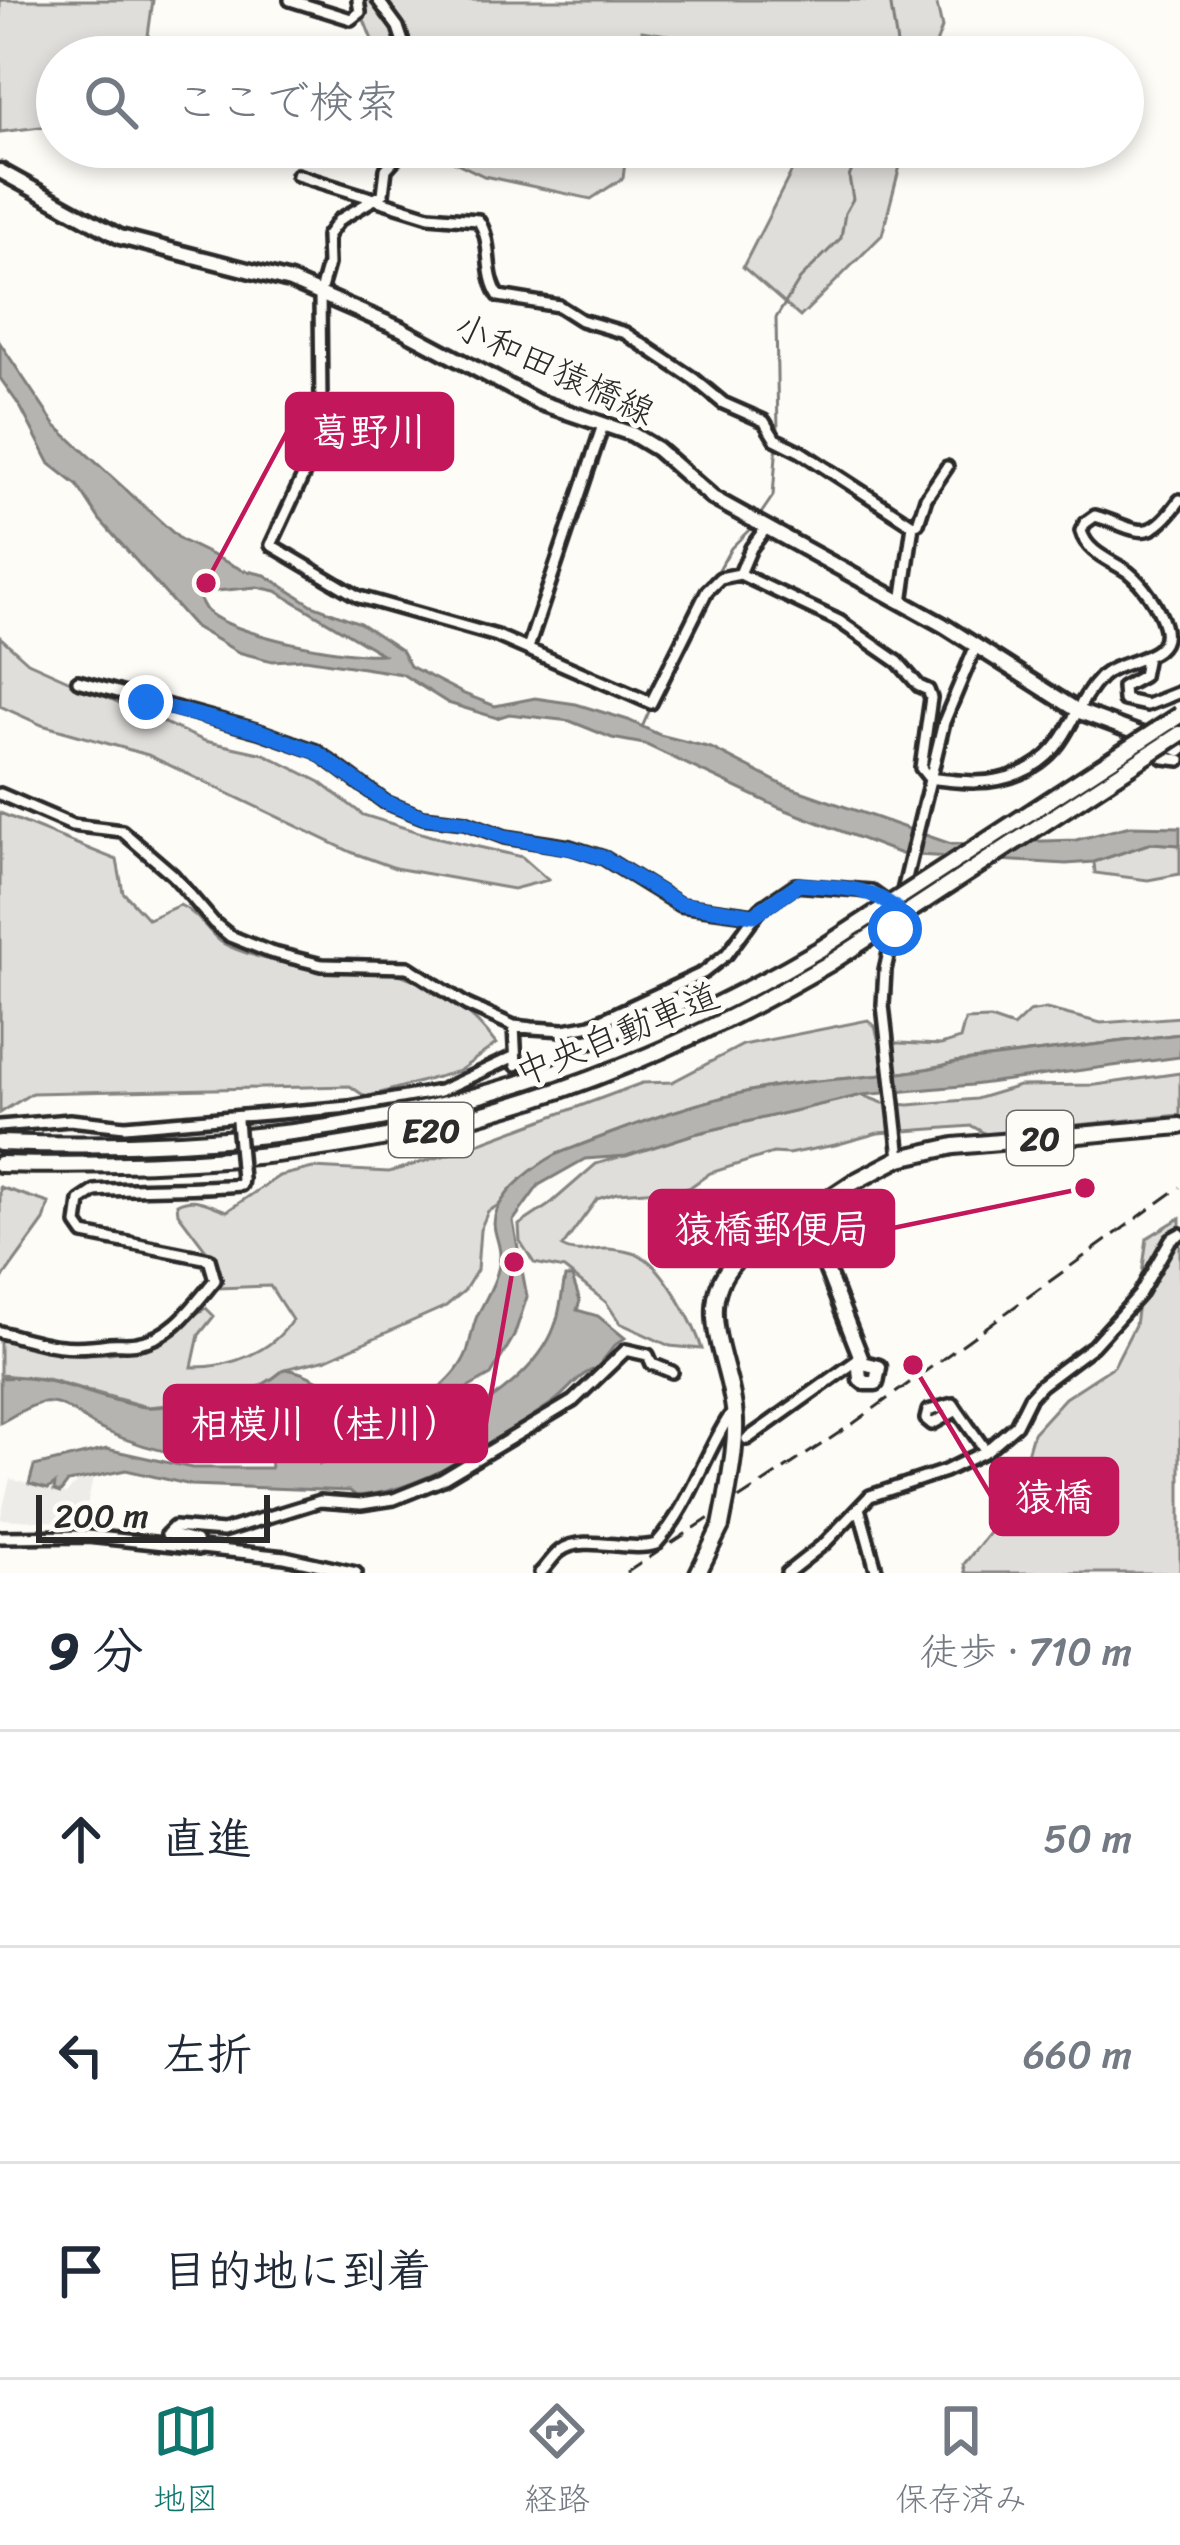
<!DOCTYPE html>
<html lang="ja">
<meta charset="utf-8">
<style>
body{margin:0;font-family:Sriracha,"Klee One",sans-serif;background:#f2f2f3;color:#1f2937}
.scale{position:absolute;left:36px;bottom:30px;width:234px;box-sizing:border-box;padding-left:12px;border:6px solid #2b2b2b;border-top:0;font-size:33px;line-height:42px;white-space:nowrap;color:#2b2b2b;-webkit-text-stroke:9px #fdfcf7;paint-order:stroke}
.stop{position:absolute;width:36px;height:36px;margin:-27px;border:9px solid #1a73e8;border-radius:50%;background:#fff}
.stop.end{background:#1a73e8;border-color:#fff;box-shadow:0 3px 12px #0008}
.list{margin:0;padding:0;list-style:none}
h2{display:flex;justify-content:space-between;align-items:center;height:156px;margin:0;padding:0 48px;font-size:51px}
h2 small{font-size:39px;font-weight:400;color:#747a83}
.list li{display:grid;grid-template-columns:78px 1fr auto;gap:36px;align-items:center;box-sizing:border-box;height:216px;padding:0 48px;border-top:3px solid #e0e1e3}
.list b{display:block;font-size:45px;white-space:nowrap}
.list em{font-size:39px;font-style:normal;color:#747a83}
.icon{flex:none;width:66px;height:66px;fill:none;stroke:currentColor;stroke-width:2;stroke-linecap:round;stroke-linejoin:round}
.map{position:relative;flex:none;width:1180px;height:1573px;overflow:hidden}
.search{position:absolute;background:#fff;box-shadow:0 6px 18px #0003;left:36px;right:36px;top:36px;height:132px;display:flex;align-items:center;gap:30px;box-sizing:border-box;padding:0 42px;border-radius:66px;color:#747a83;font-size:45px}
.sheet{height:804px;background:#fff}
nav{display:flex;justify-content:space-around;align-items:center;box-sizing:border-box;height:168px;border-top:3px solid #e0e1e3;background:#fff;font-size:33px;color:#747a83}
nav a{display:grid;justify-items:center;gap:6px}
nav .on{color:#0f766e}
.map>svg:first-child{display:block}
.built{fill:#edece8}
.green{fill:#dfdeda;stroke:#858482;stroke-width:3}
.water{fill:#b5b4b1;stroke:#7e7d7b;stroke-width:3;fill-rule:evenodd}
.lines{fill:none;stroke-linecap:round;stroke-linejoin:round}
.stream{stroke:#7e7d7b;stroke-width:3}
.minor-casing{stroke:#2b2b2b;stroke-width:18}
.major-casing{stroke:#2b2b2b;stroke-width:21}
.highway-casing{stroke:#2b2b2b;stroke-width:22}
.minor{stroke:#fdfcf7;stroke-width:9}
.major{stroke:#fdfcf7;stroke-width:12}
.highway{stroke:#fdfcf7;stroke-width:14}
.rail{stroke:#2b2b2b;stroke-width:3;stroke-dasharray:18 9;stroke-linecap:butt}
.minor-bridge-casing{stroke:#2b2b2b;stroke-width:18;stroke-linecap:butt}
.highway-bridge-casing{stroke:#2b2b2b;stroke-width:22;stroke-linecap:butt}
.minor-bridge{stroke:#fdfcf7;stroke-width:9}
.highway-bridge{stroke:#fdfcf7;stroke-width:14}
.route{stroke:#1a73e8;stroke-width:15}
.labels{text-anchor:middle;stroke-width:10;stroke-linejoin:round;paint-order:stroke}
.shield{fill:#fdfcf7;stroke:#6a6a68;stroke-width:3}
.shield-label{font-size:33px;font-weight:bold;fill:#2b2b2b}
.street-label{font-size:36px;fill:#2b2b2b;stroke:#fdfcf7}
.leader{fill:none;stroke:#c2185b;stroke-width:4.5}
.callout-dot{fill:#c2185b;stroke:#fdfcf7;stroke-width:4.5}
.callout{fill:#c2185b;stroke:#c2185b;stroke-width:4.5}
.callout-label{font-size:39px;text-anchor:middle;font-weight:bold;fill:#fff}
</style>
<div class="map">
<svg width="1180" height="1573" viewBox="0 0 1180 1573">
<rect width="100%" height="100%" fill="#fdfcf7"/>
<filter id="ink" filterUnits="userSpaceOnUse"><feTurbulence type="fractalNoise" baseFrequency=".00833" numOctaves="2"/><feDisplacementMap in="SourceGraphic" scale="24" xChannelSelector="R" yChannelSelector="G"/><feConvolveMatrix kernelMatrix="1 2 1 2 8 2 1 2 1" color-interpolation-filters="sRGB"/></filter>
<g filter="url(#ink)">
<path class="built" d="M10,1479L66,1494L77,1482L93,1479L83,1523L0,1519Z"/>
<path class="green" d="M0,0H153L145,57H57V125L0,132Z
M356,0H936L942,28L931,57H691L692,39L642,31L638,57H379Z
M424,147H627L623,178L591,199L484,176Z
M804,147H905L882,235L800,317L743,267Z
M0,637L28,662L205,741L264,754L320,782L363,815L431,836L522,857L548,880L513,889L395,868L351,852L148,755L42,725L0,706Z
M0,813L117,860L123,892L148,919L180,905C202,915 210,938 228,946C261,961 310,969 346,971C358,971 371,968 383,970C427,979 471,1009 496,1044L459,1071L366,1097L350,1086L32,1093L0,1113Z
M1151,843L1180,845V874L1148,880L1095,873L1094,862Z
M1046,1009L1101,1023L1180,1017V1034L956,1062C897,1079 832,1076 771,1087C696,1100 628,1127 557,1154C528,1170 514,1199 488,1211L480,1230L477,1270L464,1291L446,1306L327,1359L285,1369L263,1387L230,1399L147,1407L47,1379L0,1375V1339C54,1350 106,1366 158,1339C175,1331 189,1317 206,1308L214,1316L199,1335L192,1367C229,1368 272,1352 292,1320L270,1286L218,1288L215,1262L178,1213L177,1204C196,1194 209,1206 227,1211L279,1176L313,1168L389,1172L456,1152L642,1083L672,1082L743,1045L868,1020L875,1026L879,1042L941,1045L960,1039L965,1020L990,1019L1013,1027L1029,1012Z
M1180,1073V1115L986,1134L972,1126L878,1133L835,1145L788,1154L773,1153L710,1173L689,1188L617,1193L597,1199L562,1247C578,1256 592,1248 609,1249C621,1250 636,1252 646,1259C667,1274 695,1325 702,1349L670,1346L620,1323L606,1302L564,1269L534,1263L520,1241L519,1225L549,1205L596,1164L694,1134L862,1095L883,1103L909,1105L976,1099L1019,1086L1096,1085Z
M0,1187L49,1203L44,1221L0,1282Z
M1180,1218V1573H966L964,1564L1013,1503L1033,1433L1065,1398L1114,1366L1135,1325L1147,1238Z"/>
<path class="water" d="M0,343L55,425L181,540L243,570L265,575L312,605L360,623L401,650L410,666L464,694L495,706L535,698L576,704L628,720L660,735L711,748L783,785L951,844L1076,840L1130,826L1180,827V845L1151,843L1094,862L1066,864L901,854L778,807L644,744L612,738L570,721L509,714L497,718L448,703L402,674L305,659L272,661L238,652L195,627L100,520L77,485L50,464L21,408L0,378ZM257,587L276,591L382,654C347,657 230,635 206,610C205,609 197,594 196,593Z
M1180,1034V1057L972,1085L862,1095L694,1134L626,1156L585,1159L539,1185L513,1221L527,1297L514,1336L491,1375L399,1426L394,1421L340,1434V1443L319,1453L320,1464C336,1460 358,1462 375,1456C433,1437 519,1395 549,1339C560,1319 561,1298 565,1277H572L580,1301L577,1310L598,1316L625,1338L615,1345L596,1369C579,1373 567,1393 552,1403C499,1439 421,1493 356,1496L350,1491L191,1485L126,1470L68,1482L60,1493L54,1491L55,1484L48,1489L29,1484L34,1466L107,1449L192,1468H271L270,1459C211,1463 158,1455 103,1430C84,1422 67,1401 43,1403C30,1404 12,1417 0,1423V1378C53,1373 95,1400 145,1407C157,1408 171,1405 182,1404C226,1399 250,1398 285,1369C321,1373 350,1410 388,1410C418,1410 456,1380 467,1352C471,1340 472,1328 477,1316C486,1298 500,1276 500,1255C500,1239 489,1228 497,1210C507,1187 535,1166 557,1154C628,1127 696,1100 771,1087C832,1076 897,1079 956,1062Z"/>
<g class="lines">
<path class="stream" d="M890,0L899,57
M778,433L776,318L800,279L841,238L845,213L853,199L849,177L862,147
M758,518L773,496L777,442
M716,575L731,548L753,526
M658,700L691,633
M643,725L651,707"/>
<g class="minor-casing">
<path id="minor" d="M290,0L351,19L360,12L358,0
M378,0L398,27L408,57
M406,147L386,169L383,194L339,220L327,236L328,264L320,292L321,408L312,417L309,463L271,545L359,597L497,636L651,703L707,591L720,578L740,574L839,621L898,662L919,686L928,690L931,698L921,768L929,778
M297,175L429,216L478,220C494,242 483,272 499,296L559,306L581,320L625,333L694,379L723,403L764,421L775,439L801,452L913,525L902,603
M913,525L918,523L926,498L947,467
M740,574L751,548L766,528
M528,648L603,425
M1147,656L1143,676L1123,687L1124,700L1147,705L1180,692
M78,681L259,731L316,751L385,802L423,817L465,822L505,837L570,847L604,858L680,905L754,915
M1137,739L1164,758L1180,760
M929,778C960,782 991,786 1020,773C1072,751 1069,709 1101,677C1119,658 1175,662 1164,625C1159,607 1143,584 1128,572C1111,560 1087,553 1081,531L1085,523L1095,516C1138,528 1146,548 1180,500
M0,794L72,825L122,831L173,875L214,923L230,936L270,952L322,965L408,967L467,1005L514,1026L532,1028L564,1030L591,1025L703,973L727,954L760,909L795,885L871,891L898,910
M902,895L944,722L975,648
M897,917L885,970L883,1005L900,1158
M514,1026L516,1065
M0,1126L70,1120L125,1126L349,1107L440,1091L513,1057
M0,1332C45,1344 62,1351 109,1344C118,1343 128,1345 137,1343C172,1338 194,1305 215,1280L209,1259L84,1234L77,1224L80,1201L95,1191C143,1187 193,1189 241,1185L242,1179
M957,1410L953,1404L928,1411L926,1419L932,1424L957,1410L986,1451
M747,1439L859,1359
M859,1508L877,1573
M167,1534L174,1527L223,1531L320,1501L361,1504L394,1499L441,1480L573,1401L626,1350L648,1355L652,1364L672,1372
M167,1534L196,1541L198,1549
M0,1537L88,1536L285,1557L356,1573
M540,1573C547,1567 552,1557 560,1551C585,1533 627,1553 656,1544C689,1508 703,1457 729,1417H735
M787,1573L825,1543L870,1496L945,1471L986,1451L1016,1425L1030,1397L1041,1385L1093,1346L1139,1295L1171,1239L1180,1234"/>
</g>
<g class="major-casing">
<path id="major" d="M0,171L120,237L290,281L401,329L538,402L632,434L657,449L713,498L943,625L1080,712L1180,749
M801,1216L812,1232L863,1363L859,1368L860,1379L865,1383H876L879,1367L863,1363"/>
</g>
<g class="highway-casing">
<path id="highway" d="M0,1143C305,1155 558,1104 822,948
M0,1164C320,1172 552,1126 830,963
M727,1495C731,1470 736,1445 735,1420C733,1364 690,1307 736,1260L854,1182L900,1158L954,1146L1180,1126
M698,1573L721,1526"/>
</g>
<use href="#minor" class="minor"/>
<use href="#major" class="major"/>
<use href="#highway" class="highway"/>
<path class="rail" d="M626,1573L854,1423L1180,1187"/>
<g class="minor-bridge-casing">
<path id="minor-bridge" d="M237,1121L242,1179"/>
</g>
<g class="highway-bridge-casing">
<path id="highway-bridge" d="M822,948L1180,715
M830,963L1180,734
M721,1526L727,1495"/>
</g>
<use href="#minor-bridge" class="minor-bridge"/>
<use href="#highway-bridge" class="highway-bridge"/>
</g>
</g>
<g class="lines" filter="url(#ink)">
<path class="route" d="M146,702L259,731L316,752L385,802L423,817L465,822L505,837L570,848L604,858L680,904L754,915L799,884C838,888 868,885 898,910L895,929"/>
</g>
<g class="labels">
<g class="shield">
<rect x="389" y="1103" width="84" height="54" rx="9"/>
<rect x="1007" y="1111" width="66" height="54" rx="9"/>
</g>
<g class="shield-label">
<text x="431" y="1142">E20</text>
<text x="1040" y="1150">20</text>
</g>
<g class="street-label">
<text transform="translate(555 368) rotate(25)" y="13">小和田猿橋線</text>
<text transform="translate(617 1033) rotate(-22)" y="13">中央自動車道</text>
</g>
</g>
<path class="leader" d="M206 583L287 432M1085 1188L893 1228M514 1262L486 1423M913 1365L991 1496"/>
<g class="callout-dot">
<circle cx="206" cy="583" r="12"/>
<circle cx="1085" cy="1188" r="12"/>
<circle cx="514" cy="1262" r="12"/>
<circle cx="913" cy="1365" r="12"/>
</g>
<g class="callout">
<rect x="287" y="394" width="165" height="75" rx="12"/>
<rect x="650" y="1191" width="243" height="75" rx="12"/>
<rect x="165" y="1386" width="321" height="75" rx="12"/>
<rect x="991" y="1459" width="126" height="75" rx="12"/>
</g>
<g class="callout-label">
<text x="369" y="445">葛野川</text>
<text x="772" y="1242">猿橋郵便局</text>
<text x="326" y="1437">相模川（桂川）</text>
<text x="1054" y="1510">猿橋</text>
</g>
</svg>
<div class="scale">200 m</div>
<div class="stop" style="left:895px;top:929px"></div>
<div class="stop end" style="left:146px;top:702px"></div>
<div class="search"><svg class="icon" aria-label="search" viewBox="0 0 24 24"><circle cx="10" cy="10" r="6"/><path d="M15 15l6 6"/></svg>ここで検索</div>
</div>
<section class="sheet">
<h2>9 分<small>徒歩 · 710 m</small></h2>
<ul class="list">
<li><svg class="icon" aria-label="ahead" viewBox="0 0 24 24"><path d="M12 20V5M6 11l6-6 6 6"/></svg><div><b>直進</b></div><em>50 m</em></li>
<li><svg class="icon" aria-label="left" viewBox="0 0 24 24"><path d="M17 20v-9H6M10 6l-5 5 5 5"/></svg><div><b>左折</b></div><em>660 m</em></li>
<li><svg class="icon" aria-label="arrive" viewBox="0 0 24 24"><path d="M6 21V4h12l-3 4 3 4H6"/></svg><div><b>目的地に到着</b></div></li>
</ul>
</section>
<nav>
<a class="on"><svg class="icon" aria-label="map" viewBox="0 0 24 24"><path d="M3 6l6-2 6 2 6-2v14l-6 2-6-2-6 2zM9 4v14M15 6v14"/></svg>地図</a>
<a><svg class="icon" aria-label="directions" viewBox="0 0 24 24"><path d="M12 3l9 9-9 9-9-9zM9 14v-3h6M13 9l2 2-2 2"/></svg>経路</a>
<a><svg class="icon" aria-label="saved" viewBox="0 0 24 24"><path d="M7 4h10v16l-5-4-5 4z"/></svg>保存済み</a>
</nav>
